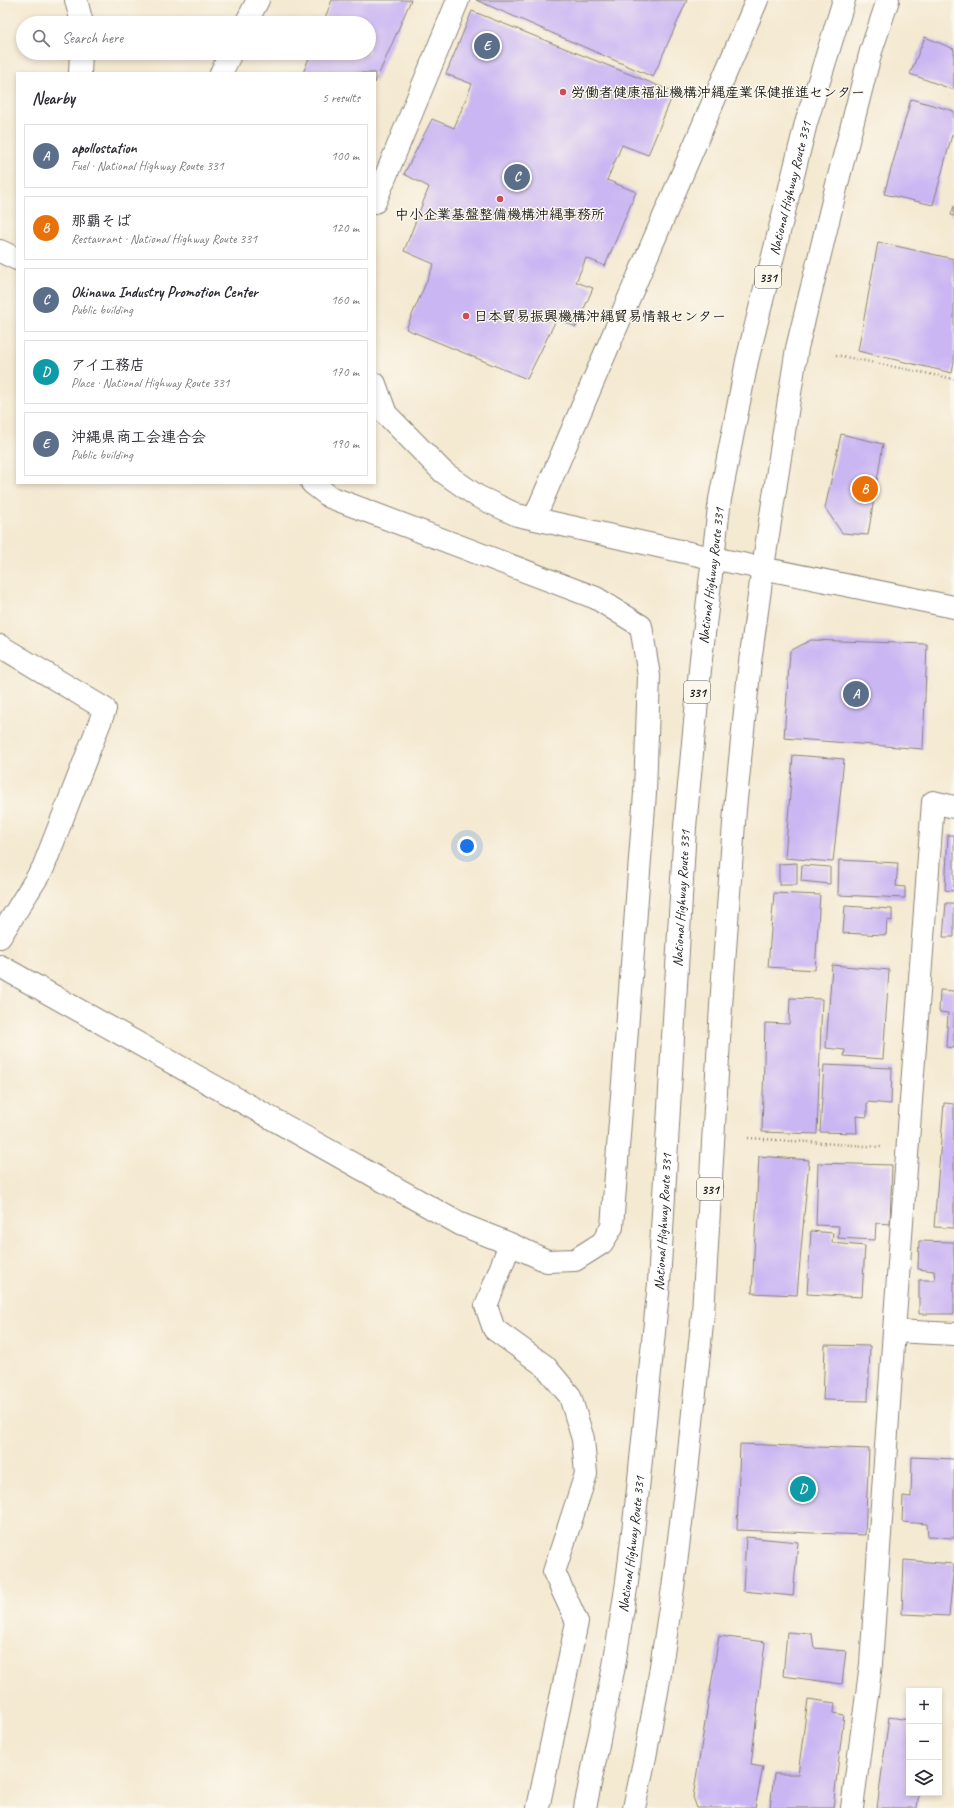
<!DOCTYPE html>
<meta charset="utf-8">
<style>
body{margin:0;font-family:Caveat,"Klee One",sans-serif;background:#f2f2f3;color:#2b2b33}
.controls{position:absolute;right:12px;bottom:12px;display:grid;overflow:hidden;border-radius:0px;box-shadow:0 2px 6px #0003}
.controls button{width:36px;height:36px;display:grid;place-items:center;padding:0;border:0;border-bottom:1px solid #e1e1e2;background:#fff;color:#2b2b33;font:20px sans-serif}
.you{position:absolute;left:467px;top:846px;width:14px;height:14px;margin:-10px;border:3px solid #fff;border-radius:50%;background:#1a73e8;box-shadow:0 0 0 6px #1a73e833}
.badge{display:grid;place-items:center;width:26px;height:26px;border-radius:50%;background:#7c3aed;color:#fff;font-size:13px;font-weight:700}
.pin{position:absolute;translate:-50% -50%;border:2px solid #fff;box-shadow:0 1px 4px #0006}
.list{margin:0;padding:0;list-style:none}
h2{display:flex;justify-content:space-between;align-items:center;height:52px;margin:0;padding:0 16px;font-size:17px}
h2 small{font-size:13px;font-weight:400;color:#7c7c81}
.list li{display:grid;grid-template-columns:26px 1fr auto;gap:12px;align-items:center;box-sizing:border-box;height:64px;margin:0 8px 8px;padding:0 8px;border:1px solid #e1e1e2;border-radius:0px}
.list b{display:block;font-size:15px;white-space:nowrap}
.list p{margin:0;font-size:13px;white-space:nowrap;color:#7c7c81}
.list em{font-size:13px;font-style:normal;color:#7c7c81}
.icon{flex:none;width:22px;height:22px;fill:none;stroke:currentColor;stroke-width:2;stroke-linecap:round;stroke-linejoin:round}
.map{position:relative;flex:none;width:954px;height:1808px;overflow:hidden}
.search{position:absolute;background:#fff;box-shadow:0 2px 6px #0003;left:16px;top:16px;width:360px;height:44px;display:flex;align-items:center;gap:10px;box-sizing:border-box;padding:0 14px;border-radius:22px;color:#7c7c81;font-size:15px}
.panel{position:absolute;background:#fff;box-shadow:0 2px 6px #0003;left:16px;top:72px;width:360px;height:412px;border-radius:0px}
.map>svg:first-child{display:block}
.building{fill:#cab6f3}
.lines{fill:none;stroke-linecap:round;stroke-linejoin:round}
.minor-casing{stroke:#888276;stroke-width:24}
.highway-casing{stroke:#888276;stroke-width:24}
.path{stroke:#888276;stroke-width:2.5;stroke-dasharray:1 3;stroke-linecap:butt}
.minor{stroke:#fff;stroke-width:22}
.highway{stroke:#fff;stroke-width:22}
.poi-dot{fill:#d1495b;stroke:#fbf7ec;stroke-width:1.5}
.labels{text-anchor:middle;stroke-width:3;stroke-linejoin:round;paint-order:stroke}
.shield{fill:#fbf7ec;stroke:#5f5e5a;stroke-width:1}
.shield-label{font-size:13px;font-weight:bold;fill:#1c1c1c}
.poi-label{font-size:14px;font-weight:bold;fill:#1c1c1c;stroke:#fbf7ec;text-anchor:start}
.street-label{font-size:14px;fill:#1c1c1c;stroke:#fbf7ec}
</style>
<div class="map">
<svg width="954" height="1808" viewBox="0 0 954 1808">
<rect width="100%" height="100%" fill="#fbf7ec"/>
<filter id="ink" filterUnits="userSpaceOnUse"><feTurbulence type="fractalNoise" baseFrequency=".025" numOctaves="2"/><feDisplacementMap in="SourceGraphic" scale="8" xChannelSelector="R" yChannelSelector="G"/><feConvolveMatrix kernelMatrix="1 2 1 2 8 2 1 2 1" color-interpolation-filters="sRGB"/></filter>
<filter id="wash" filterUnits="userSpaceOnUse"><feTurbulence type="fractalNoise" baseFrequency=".012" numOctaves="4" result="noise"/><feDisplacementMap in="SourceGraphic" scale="16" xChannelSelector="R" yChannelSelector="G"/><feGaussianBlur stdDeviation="0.9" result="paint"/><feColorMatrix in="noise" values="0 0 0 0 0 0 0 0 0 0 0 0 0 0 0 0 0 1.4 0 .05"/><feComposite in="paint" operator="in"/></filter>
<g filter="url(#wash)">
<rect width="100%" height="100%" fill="#f4e9d1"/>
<g id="blocks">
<path class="building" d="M332,0H411L375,83V73H303L311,53H369V23H323Z
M476,0H687L653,77Z
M472,11L674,92L648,155L622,145L607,180L636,192L605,266L586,258L576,282L593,288L576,327L557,318L527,379L406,329L434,264L404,251L429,187L404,174L432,119L454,128L472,84L446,74Z
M925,37L954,49V90L910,74Z
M911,99L954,111V135H952L933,205L884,194Z
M954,206V216L951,215Z
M878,242L954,259V361L952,373L858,351Z
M841,434L883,444L868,535L842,533L825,508Z
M811,640L927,644L923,749L784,738L790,651Z
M793,755L844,759L833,862L785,858Z
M948,835H954V891L945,890Z
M839,860L898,863L896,886L905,887V898L838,895Z
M797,863V885H779V864Z
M802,865L830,867V884L801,881Z
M774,893L820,895L815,970L768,967Z
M946,903H954V937H943Z
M845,906L892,909V921L887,920L886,935L843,933Z
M832,965L889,970L883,1059L844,1056L845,1050L826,1048Z
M940,990L954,991V1048L946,1047L948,1013L939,1012Z
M790,998L822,999L817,1134L762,1132L765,1023L789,1024Z
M824,1065L892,1068L891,1104L867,1102V1117L856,1116L857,1133L820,1132Z
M944,1103L954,1104V1228L934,1227Z
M759,1156L809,1160L797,1295L752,1293Z
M818,1163L892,1165L890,1224L876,1223L875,1240L838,1238L839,1226L816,1225Z
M811,1231L833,1233L832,1243L865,1246L862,1297L807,1294Z
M919,1241L954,1242V1314H919V1280H935L934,1271L918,1269Z
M825,1345L870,1346L868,1401L823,1400Z
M740,1444L869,1449L865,1535L737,1530Z
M912,1457L954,1459V1538L928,1537L927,1524L902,1522L903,1496L911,1497Z
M746,1537L798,1542L793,1596L743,1591Z
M904,1560L954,1564L949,1616L902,1614Z
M787,1632L812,1634L814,1648L846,1651L842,1684L783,1676Z
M719,1636L765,1642L751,1765L763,1767L755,1808H697L693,1797Z
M808,1699L835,1703L834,1713L844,1715L833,1808H770L774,1774H798Z
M889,1717L909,1720V1793H919L917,1808H877Z"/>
</g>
</g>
<g filter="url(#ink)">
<use href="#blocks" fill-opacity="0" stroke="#888276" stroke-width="1"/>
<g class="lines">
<g class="minor-casing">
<path id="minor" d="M76,0L82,23
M246,23L258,0
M80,73L81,53
M221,73L231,53
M375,202L458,0
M0,251L17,259
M375,384L386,414L443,472L477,496L517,515L712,558L954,607
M534,519L757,0
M0,646L105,709L43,868L0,937
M0,966L460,1224L510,1244L547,1261L575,1260L602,1243L612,1227L645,793L649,676L641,626L596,598L330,497L312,483
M510,1244L486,1306L494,1329L545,1366L570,1396L583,1439L586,1474L554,1572L577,1622L538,1808
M894,1331L954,1334
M852,1808L871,1664L894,1331L933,802L954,807"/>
</g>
<g class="highway-casing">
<g id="highway">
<path id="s1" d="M585,1808L614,1666L627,1582L638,1489L659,1283L685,827L701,659L720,499L747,361L806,123L844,0"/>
<path d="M634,1808L645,1757L658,1686L673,1588L686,1482L703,1313L721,1006L735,809L750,662L763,567L797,348L841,168L871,51L888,0"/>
</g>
</g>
<path class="path" d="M836,355L954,379
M748,1138L881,1147"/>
<use href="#minor" class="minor"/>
<use href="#highway" class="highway"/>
</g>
</g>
<g class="poi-dot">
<circle cx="563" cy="92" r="4"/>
<circle cx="500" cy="199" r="4"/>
<circle cx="466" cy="316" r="4"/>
</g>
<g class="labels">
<g class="shield">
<rect x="755" y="266" width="26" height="22" rx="3"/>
<rect x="684" y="681" width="26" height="22" rx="3"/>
<rect x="697" y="1178" width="26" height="22" rx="3"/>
</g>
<g class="shield-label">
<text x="768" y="282">331</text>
<text x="697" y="697">331</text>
<text x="710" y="1194">331</text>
</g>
<g class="poi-label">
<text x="571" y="97">労働者健康福祉機構沖縄産業保健推進センター</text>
<text x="500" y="219" text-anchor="middle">中小企業基盤整備機構沖縄事務所</text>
<text x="474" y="321">日本貿易振興機構沖縄貿易情報センター</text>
</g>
<g class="street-label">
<text dy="5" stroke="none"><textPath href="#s1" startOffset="1636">National Highway Route 331</textPath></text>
<text dy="5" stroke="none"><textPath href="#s1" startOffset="1240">National Highway Route 331</textPath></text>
<text dy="5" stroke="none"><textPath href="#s1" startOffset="916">National Highway Route 331</textPath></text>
<text dy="5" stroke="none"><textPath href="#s1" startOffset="592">National Highway Route 331</textPath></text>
<text dy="5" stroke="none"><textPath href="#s1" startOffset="268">National Highway Route 331</textPath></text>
</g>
</g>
</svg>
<div class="controls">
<button>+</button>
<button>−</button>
<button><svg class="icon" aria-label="layers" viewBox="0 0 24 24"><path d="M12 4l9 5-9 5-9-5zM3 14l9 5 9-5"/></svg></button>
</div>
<div class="you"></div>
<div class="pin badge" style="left:856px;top:694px;background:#5c6f8a">A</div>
<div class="pin badge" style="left:865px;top:489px;background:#e8710a">B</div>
<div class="pin badge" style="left:517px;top:177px;background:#5c6f8a">C</div>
<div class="pin badge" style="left:803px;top:1489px;background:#0f9aa8">D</div>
<div class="pin badge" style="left:487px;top:46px;background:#5c6f8a">E</div>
<div class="search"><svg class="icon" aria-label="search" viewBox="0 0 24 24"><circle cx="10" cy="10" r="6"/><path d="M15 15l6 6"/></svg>Search here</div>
<section class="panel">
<h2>Nearby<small>5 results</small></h2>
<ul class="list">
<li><span class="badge" style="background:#5c6f8a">A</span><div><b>apollostation</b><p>Fuel · National Highway Route 331</p></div><em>100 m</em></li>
<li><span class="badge" style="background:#e8710a">B</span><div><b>那覇そば</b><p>Restaurant · National Highway Route 331</p></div><em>120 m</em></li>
<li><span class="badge" style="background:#5c6f8a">C</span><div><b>Okinawa Industry Promotion Center</b><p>Public building</p></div><em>160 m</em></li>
<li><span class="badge" style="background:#0f9aa8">D</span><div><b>アイ工務店</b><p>Place · National Highway Route 331</p></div><em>170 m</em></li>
<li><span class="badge" style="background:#5c6f8a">E</span><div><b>沖縄県商工会連合会</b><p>Public building</p></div><em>190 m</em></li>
</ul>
</section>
</div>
